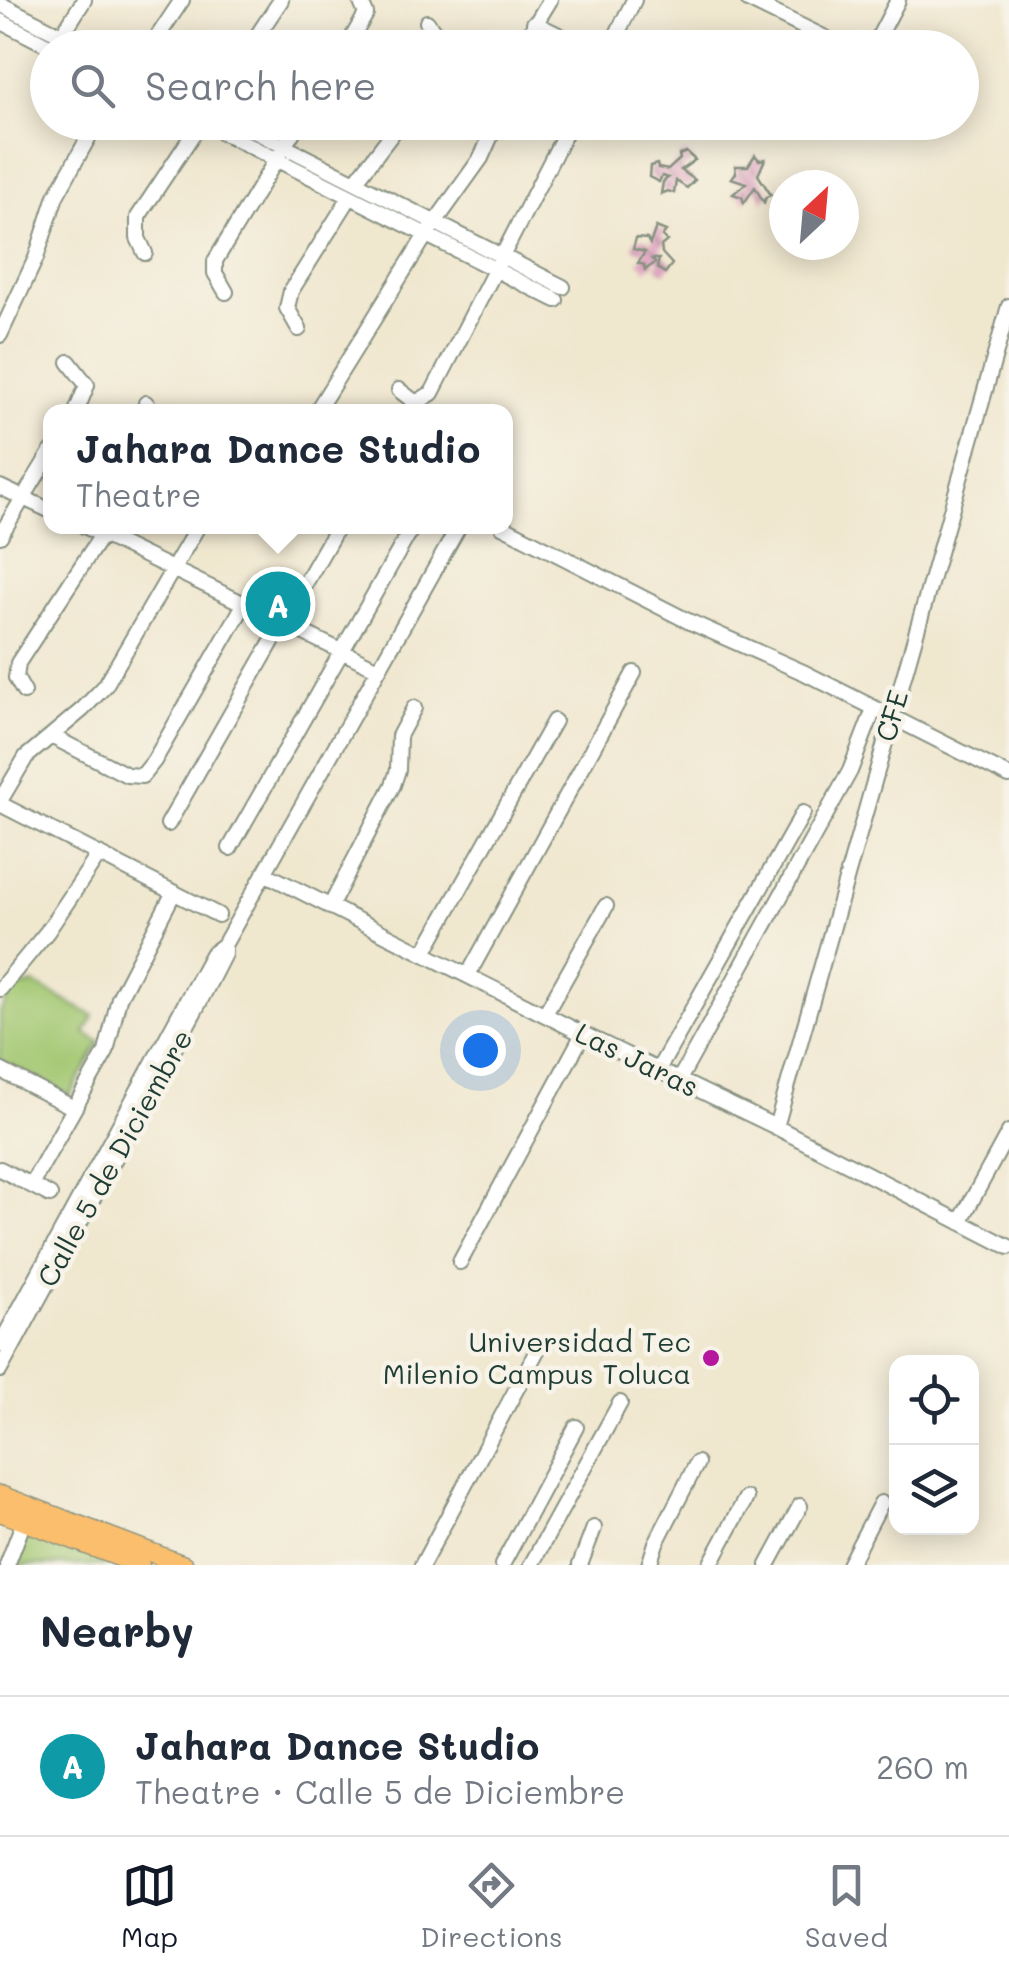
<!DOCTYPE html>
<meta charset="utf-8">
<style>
body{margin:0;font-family:Mali,sans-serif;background:#f2f2f3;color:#1f2937}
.controls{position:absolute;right:30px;bottom:30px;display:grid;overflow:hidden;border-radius:20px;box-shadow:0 5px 25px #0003}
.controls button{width:90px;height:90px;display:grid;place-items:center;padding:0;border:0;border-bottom:2px solid #e0e1e3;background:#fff;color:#1f2937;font:50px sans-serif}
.compass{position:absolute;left:769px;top:170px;width:90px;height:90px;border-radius:50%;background:#fff;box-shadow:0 5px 25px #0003;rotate:26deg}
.you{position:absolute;left:480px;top:1050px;width:35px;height:35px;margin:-25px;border:8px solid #fff;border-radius:50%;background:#1a73e8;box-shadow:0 0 0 15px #1a73e833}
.badge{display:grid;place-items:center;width:65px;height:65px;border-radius:50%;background:#111827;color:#fff;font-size:32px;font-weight:700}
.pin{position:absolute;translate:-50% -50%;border:5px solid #fff;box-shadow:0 2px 10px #0006}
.popup{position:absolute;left:43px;top:404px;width:470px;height:130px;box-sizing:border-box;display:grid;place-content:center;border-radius:20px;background:#fff;filter:drop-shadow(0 2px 8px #0005);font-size:32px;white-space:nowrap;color:#747a83}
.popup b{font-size:38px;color:#1f2937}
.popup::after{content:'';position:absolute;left:50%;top:100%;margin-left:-20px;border:20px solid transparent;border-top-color:#fff}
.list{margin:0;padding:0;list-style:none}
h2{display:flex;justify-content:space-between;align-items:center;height:130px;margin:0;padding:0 40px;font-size:42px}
h2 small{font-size:32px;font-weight:400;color:#747a83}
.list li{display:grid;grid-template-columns:65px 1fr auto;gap:30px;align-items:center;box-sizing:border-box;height:140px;padding:0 40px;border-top:2px solid #e0e1e3}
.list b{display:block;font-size:38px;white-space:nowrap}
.list p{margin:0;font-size:32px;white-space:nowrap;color:#747a83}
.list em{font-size:32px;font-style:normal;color:#747a83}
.icon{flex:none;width:55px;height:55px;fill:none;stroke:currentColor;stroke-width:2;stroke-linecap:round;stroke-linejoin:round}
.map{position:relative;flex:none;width:1009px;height:1565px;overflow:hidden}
.search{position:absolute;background:#fff;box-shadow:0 5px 25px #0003;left:30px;right:30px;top:30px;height:110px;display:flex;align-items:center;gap:25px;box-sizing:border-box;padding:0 35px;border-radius:55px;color:#747a83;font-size:38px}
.sheet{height:270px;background:#fff}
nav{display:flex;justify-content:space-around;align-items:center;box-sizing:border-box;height:140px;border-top:2px solid #e0e1e3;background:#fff;font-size:28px;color:#747a83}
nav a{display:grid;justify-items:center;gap:5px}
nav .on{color:#111827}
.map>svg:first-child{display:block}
.park{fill:#a3c771;stroke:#618252;stroke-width:2.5}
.building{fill:url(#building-back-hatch)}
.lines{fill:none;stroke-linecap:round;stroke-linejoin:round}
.minor-casing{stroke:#889282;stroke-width:18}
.major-casing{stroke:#889282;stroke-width:21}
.minor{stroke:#fff;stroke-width:14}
.major{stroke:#fabe6d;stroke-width:18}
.poi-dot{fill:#b5179e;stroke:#f7f3e8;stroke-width:4}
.labels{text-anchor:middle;stroke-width:9;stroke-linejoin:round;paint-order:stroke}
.street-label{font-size:28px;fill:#1f3d34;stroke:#f7f3e8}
.poi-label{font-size:28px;fill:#1f3d34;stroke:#f7f3e8;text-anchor:end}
</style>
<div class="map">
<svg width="1009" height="1565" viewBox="0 0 1009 1565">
<defs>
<pattern id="building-back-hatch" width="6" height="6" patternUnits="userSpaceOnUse" patternTransform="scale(2.5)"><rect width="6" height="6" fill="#e0a8c2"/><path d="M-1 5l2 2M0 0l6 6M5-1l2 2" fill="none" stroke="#b58a9e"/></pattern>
</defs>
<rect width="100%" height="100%" fill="#f7f3e8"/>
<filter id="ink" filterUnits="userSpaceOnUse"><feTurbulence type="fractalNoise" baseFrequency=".01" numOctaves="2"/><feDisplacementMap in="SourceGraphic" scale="20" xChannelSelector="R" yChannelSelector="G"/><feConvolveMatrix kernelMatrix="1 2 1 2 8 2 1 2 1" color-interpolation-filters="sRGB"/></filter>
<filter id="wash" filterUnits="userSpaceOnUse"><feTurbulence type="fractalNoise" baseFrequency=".0048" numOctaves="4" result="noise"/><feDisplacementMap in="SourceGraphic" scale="40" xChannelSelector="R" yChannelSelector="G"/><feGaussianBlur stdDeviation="2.25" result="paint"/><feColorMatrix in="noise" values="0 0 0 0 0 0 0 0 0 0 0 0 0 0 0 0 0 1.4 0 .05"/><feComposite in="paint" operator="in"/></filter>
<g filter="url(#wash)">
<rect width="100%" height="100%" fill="#f0e7cf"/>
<path class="park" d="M34,984L94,1016L85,1033L100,1042L70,1095L0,1060V1012L12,989Z
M30,1529L106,1558L104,1565H16Z"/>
<g id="blocks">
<path class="building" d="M686,152L695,160L681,170L695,180L687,188L676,181L674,193L668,191L661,194L663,182L668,178L662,176L659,182L649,177L650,166L657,164L658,168L668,170L680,159L679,155Z
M755,155L759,160L765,159L758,175L771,195L766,197L764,203L755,187L744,203L742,197L733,194L746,183L731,178L736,173L735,166H748Z
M656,227L666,231L662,236L667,241L661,246L662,253L672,264L665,273L657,268L659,259H652L655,263L645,270L644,265L638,263L645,252L633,249L636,238L647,239L650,244Z"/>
</g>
</g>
<g filter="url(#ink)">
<use href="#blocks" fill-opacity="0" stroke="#889282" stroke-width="2.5"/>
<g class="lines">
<g class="minor-casing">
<path id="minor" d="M748,0L846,48
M0,4L87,48
M0,21L53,48
M427,22L446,48
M534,23L586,48
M62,35L84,0
M150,48L182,0
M249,48L281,0
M346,48L366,14L360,0
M521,48L550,0
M610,48L634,0
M873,48L898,0
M202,122L556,300
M236,122L563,287
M355,182L401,122
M145,253L138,238V217L201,122
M226,292L215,273V261L299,122
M299,329L287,308L291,291L350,197
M0,335L36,258L56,196L97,122
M69,362L87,385L76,412
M399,390L416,403L432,393L571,122
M146,403L153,412
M316,412L426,235L481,158L497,122
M0,487L51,511
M84,526L378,669
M502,526L688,621L805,673L1009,776
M0,536L51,452
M24,692L16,678L18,663L107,527
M51,736L127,775L142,776L154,761L245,603
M0,801L26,757L83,709L105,686L198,526
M0,804L218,915
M168,824L338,526
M230,848L413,526
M264,873L583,1034L776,1127L1009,1247
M330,907L393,785L398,770L399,736L414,708
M424,953L554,721
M468,975L634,673
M0,989L47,932L99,854
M545,1014L606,906
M0,1070L74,1108
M658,1070L803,813
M679,1080L850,771L874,709
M776,1127L1009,306
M0,1169L50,1195
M31,1185L106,1052L119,998L174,892
M960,1222L1009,1132
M460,1262L583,1034
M0,1345L212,954L224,945
M0,1370L198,1005L224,954V945L459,526
M7,1565L24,1521
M422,1565L540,1345
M502,1565L576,1427
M531,1565L620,1403
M580,1565L594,1528
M649,1565L656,1543L697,1463
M710,1565L746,1498
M768,1565L800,1506
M849,1565L881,1503"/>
</g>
<g class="major-casing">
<path id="major" d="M0,1495L184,1565
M0,1512L140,1565"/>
</g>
<use href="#minor" class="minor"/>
<use href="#major" class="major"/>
</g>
</g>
<circle class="poi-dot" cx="711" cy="1358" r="10"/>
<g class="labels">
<g class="street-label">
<text transform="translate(892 716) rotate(-74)" y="10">CFE</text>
<text transform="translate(637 1060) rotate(26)" y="10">Las Jaras</text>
<text transform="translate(115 1158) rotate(-61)" y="10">Calle 5 de Diciembre</text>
</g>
<g class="poi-label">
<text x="691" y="1352">Universidad Tec<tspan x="691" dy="32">Milenio Campus Toluca</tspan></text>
</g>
</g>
</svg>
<div class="controls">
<button><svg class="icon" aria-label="locate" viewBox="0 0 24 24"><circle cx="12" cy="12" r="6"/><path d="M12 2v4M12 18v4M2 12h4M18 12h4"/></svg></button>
<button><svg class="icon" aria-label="layers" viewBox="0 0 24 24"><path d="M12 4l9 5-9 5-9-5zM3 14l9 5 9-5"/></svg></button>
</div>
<svg class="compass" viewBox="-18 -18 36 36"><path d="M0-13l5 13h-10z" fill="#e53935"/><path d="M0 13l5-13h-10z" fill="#747a83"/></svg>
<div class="you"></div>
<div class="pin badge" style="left:278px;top:604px;background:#0f9aa8">A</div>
<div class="popup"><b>Jahara Dance Studio</b>Theatre</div>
<div class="search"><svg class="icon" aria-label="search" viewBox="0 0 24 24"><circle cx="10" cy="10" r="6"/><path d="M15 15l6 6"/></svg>Search here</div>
</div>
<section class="sheet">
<h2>Nearby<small></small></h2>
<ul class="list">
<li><span class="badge" style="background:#0f9aa8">A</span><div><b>Jahara Dance Studio</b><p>Theatre · Calle 5 de Diciembre</p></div><em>260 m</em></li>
</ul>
</section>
<nav>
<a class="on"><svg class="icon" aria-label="map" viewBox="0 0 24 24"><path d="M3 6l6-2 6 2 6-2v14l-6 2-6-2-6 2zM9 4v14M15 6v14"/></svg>Map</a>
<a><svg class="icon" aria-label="directions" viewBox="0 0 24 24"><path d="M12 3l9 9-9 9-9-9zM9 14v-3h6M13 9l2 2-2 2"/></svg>Directions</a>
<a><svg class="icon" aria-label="saved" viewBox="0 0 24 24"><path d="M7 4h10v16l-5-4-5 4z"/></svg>Saved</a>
</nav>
